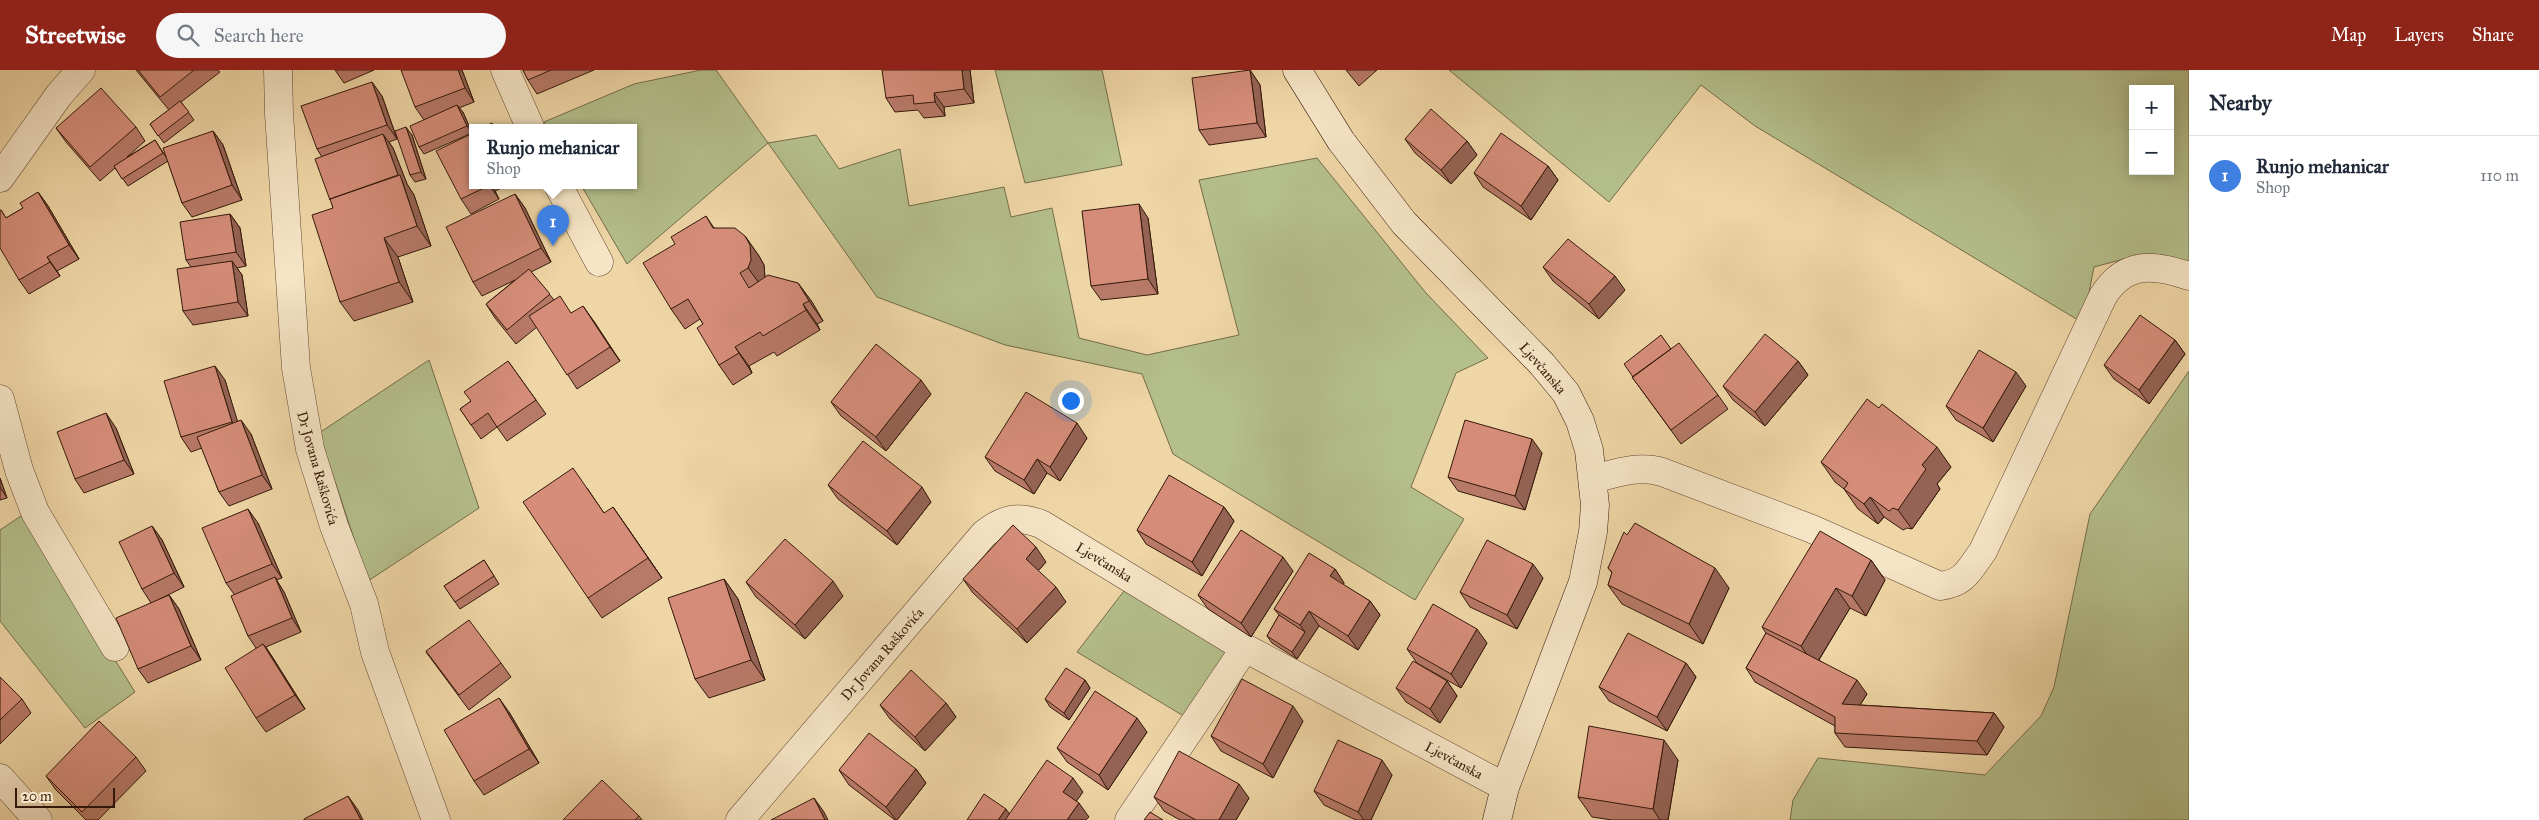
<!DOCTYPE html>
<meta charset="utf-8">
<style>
body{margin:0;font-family:"IM FELL Great Primer",serif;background:#f6f6f7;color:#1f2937}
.controls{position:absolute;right:15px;top:15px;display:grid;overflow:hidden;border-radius:0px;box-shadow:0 2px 12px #0003}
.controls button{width:45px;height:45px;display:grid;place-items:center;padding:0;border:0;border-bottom:1px solid #e0e1e3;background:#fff;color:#1f2937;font:25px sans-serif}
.scale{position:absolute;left:15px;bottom:12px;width:100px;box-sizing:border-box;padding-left:5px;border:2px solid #35190a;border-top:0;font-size:14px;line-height:18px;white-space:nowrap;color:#35190a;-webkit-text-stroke:4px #f5e4c5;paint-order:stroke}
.you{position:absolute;left:1070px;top:330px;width:18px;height:18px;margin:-12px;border:4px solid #fff;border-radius:50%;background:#1a73e8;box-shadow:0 0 0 8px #1a73e833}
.badge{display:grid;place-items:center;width:32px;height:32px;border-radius:50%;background:#8f2418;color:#fff;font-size:16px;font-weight:700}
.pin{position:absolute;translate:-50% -41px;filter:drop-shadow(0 1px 2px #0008)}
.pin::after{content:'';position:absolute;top:26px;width:18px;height:15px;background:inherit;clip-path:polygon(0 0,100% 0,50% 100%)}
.popup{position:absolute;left:469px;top:54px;width:168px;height:65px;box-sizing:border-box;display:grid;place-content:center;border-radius:0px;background:#fff;filter:drop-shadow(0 1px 4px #0005);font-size:16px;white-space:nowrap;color:#747a83}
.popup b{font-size:19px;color:#1f2937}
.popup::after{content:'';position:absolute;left:50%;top:100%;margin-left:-10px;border:10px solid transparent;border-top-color:#fff}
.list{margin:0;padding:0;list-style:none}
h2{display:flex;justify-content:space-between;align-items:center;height:65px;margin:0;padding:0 20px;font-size:21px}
h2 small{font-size:16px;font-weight:400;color:#747a83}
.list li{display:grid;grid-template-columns:32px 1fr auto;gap:15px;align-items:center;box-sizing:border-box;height:80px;padding:0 20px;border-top:1px solid #e0e1e3}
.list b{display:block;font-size:19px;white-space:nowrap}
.list p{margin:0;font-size:16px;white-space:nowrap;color:#747a83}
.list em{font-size:16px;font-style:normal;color:#747a83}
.icon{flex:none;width:28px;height:28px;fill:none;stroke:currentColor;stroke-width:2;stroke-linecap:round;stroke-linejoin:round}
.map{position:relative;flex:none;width:2189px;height:750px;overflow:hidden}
header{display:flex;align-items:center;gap:30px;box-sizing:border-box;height:70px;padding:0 25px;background:#8f2418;color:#fff}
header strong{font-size:24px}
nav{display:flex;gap:28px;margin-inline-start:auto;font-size:18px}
.search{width:350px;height:45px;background:#f6f6f7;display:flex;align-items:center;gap:12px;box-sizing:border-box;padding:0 18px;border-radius:28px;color:#747a83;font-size:19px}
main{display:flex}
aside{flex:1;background:#fff}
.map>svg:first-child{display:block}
.green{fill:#b4bf8b;stroke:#746c4a;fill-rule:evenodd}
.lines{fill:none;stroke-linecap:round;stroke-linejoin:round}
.street-casing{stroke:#644831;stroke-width:29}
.secondary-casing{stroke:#35190a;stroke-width:29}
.street{stroke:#f5e4c5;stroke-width:28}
.secondary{stroke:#f5e4c5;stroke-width:28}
.wall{fill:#b77968;stroke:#35190a}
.shaded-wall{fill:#956355;stroke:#35190a}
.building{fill:#d58d79;stroke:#35190a}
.labels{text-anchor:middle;stroke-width:4.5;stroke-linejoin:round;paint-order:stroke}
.street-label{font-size:14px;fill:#35190a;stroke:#f5e4c5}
</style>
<header>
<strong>Streetwise</strong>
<div class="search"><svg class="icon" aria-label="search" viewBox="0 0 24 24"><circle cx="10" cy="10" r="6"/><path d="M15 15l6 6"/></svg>Search here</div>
<nav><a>Map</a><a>Layers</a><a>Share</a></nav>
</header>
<main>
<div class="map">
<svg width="2189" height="750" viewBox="0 0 2189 750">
<rect width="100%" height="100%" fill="#efd6a6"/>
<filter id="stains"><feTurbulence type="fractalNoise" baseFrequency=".004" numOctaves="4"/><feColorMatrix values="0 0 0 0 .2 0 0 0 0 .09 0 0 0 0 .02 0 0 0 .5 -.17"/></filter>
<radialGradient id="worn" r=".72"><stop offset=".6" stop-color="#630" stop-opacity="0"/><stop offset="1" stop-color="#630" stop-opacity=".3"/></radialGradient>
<path class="green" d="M701,0H716L768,73L816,65L839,99L900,79L909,136L1004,117L1011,147L1052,138L1079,268L1147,285L1239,265L1199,110L1317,88L1426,223L1488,288L1456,303L1411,417L1464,449L1415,530L1173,384L1142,304L1005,275L877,227L768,73L627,194L581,115H633V57H547L544,52L634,14Z
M995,0H1102L1122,95L1025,113Z
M1449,0H2189V197L2124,189L2094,197L2083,253L1755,56L1701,15L1609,132ZM2133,19H2170V101H2133Z
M429,290L479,438L368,511L319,363Z
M2189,301V750H1790L1793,730L1818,688L1985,705L2041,646L2054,617L2090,444Z
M24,444L135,622L85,658L0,551V460Z
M1124,521L1225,578V588L1187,648L1077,582Z"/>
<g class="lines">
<g class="street-casing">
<path id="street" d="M278,0L279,44L296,298L310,379L334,456L364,534L375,582L436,750
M505,0L530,57
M0,108L59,25L81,0
M558,115L599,192
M0,329L19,400L35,442L115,577
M1593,409C1617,403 1638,395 1662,402L1812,459L1940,516C1965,513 1969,500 1983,481L2103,226C2125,191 2153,194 2189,206
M0,708L38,750
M740,750L984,464C1003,449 1017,445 1041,454L1245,578L1505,717
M1129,750L1245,578"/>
</g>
<g class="secondary-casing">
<path id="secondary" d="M1297,0L1341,71L1404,153L1542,294L1566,323L1580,351L1589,380L1595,435L1593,462L1583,512L1505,717L1497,750"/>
</g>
<use href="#street" class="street"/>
<use href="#secondary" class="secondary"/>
</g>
<path class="wall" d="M136,0H218L220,2L181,32L194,50L164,73L150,54L169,40Z
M335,0H374L344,13Z
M462,0L474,32L459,38L463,42L472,63L424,84L419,77L424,50L415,37Z
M523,0H594L537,24L528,10Z
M970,0L974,33L944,37L945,46L924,48L918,40L895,42L886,28Z
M1250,0L1260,15L1266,67L1209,75L1199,60Z
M1346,0H1377L1359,16Z
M382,26L397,69L389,72L393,78L407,114L414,125L431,176L398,187L413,232L354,251L340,232L333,138L322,87L317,79Z
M136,57L145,71L127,87L155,70L166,87L213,61L223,75L242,130L192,147L182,133L168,91L128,116L115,98L100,111L66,72L56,58Z
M412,65L426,109L415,112L410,105Z
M1405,69L1467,71L1477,85L1451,114L1415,83Z
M1548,96L1558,110L1531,150L1483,117L1474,103Z
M473,115H508L495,121L499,129L471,144L461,129Z
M38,122L48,136L79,189L57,201L60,206L29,224L19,210L1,140L6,148L23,138Z
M515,124L525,138L551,192L531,202L554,230L571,243L593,250L620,291L577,319L537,257L516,274L495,248L486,234L515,210L482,226L473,212Z
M230,144L240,158L246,196L237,198L242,205L248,246L193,255L183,241L191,197L186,190Z
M706,146L714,158L745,166L759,186L764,195L765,207L798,213L812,232L823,251L817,254L820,260L777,286L774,282L749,296L752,303L733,315L719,295L703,254L700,249L685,259L671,239L675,174Z
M1148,148L1158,224L1101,230L1091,216Z
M1543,197L1625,220L1599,249L1553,211Z
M2175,270L2185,284L2149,334L2114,309L2104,295Z
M1671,279L1718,325L1728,339L1681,374L1632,307Z
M508,291L546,344L507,371L497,357L481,369L460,339L471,331Z
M1798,291L1808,305L1765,356L1733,330L1723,316Z
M225,310L237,352L251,364L272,419L229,436L219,422L202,378L191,382L181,367Z
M2026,316L1993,372L1956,350L1946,336Z
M931,324L886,381L841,346L831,332Z
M116,358L134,404L84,423L75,409Z
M1087,368L1060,411L1047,403L1034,424L995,401L985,387Z
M1542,383L1525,440L1458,421L1448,407Z
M1821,392L1951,397L1937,414L1940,419L1912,459L1907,458L1903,460L1884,447L1878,454L1858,439L1844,419L1835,412Z
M0,408L7,428L0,430Z
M828,415L931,432L897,475L838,429Z
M587,418L604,443L627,457L662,508L602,548L588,528Z
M1224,437L1234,451L1202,506L1146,474L1137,460Z
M258,453L282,508L276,510L284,522L301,562L266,577L273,588L305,639L266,662L256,648V578L248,566L234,524L226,513Z
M152,456L162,470L184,517L158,530L169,525L179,539L201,590L148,613L138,599L151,533L142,519Z
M1627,465L1729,518L1703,574L1622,534L1608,515L1612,503L1608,498Z
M484,490L499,514L460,539L444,516Z
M1871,490L1885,510L1866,546L1850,538L1819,590L1867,624L1860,635L1994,643L2004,657L1987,685L1845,677L1835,663V656L1755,612L1746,598L1766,563L1762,557Z
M1046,492L1038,501L1066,532L1027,573L973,523L963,509Z
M1335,499L1344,513L1343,515L1370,531L1380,545L1358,580L1319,556L1297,589L1272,573L1267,566L1279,545L1274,539Z
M1293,501L1251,567L1208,539L1198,525Z
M1543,508L1517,559L1470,537L1460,522Z
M724,509L738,529L765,610L709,628L695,609Z
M746,512L843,526L805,569L756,527Z
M1487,573L1461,618L1417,593L1407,579Z
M426,582L501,593L511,607L469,640Z
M1686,593L1696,607L1667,661L1609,631L1599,617Z
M0,607L22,629L31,643L0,674Z
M1085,610L1090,618L1069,650L1050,637L1045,629Z
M1447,611L1457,626L1440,653L1406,632L1396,618Z
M946,633L956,647L925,681L890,649L880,635Z
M509,642L539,693L484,725L474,711Z
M1303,651L1273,708L1221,681L1211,666Z
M1147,662L1108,720L1067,692L1057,678Z
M136,687L146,701L98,750H86L56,720L46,706Z
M1678,690L1668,750H1612L1592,747L1578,727Z
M916,699L926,713L897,750H895L849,715L839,700Z
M1392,705L1371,750H1356L1324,735L1314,721Z
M1154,727L1249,728L1236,750H1180L1164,741Z
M639,746L642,750H563Z"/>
<path class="shaded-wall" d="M458,0H462L474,32L465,18Z
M962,0H970L974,33L964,19Z
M1250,0L1260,15L1266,67L1257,53Z
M372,12L382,26L397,69L387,55Z
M934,23L944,37L945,46L935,32Z
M457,35L463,42L472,63L467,56Z
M406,57L412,65L426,109L421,102Z
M213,61L223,75L242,130L232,115Z
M383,64L393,78L407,114L414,125L431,176L417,156L402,110L398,105Z
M1467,71L1477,85L1451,114L1441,100Z
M1548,96L1558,110L1531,150L1521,136Z
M489,115H491L495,121L499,129Z
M38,122L48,136L79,189L69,175Z
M515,124L525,138L551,192L541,178Z
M1139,134L1148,148L1158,224L1148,209Z
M230,144L240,158L246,196L236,182Z
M745,166L759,186L764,195L765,210L762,217L748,198Z
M384,168L398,187L413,232L399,212Z
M47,187L57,201L60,206L50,192Z
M232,191L242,205L248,246L238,232Z
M1615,206L1625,220L1599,249L1589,234Z
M798,213L812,232L823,251L809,231Z
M803,234L817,254L820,260L806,240Z
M583,236L593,250L620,291L610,277Z
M2175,270L2185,284L2149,334L2139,320Z
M735,277L749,296L752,303L739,283Z
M1798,291L1808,305L1765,356L1755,342Z
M215,296L225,310L242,366L232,352Z
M2016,302L2026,316L1993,372L1983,358Z
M921,310L931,324L886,381L876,367Z
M106,343L116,358L134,404L124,390Z
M241,350L251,364L272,419L262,405Z
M1077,353L1087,368L1060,411L1050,397Z
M1532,369L1542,383L1525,440L1515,426Z
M1937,377L1951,397L1937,414L1940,419L1912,459L1898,440L1922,395Z
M1037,389L1047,403L1034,424L1024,410Z
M0,408L7,428L0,417Z
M922,417L931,432L897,475L887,461Z
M1870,427L1884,447L1878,454L1864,434Z
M613,437L627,457L662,508L648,488Z
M1224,437L1234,451L1202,506L1192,492Z
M248,439L258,453L282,508L272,494Z
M152,456L162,470L184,517L174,503Z
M1036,477L1046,492L1036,503L1026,489Z
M1283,487L1293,501L1251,567L1241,553Z
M1871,490L1885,510L1866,546L1852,526Z
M1533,494L1543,508L1517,559L1507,545Z
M1715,498L1729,518L1703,574L1689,554Z
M1335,499L1344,513L1340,521L1330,506Z
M275,507L284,522L301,562L292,548Z
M724,509L738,529L765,610L751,590Z
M833,511L843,526L805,569L795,555Z
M1056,517L1066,532L1027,573L1017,559Z
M1836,518L1850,538L1815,596L1801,576Z
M169,525L179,539L201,590L191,576Z
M1370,531L1380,545L1358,580L1348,566Z
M1309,541L1319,556L1297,589L1292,582L1305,562L1300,555Z
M1477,559L1487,573L1461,618L1451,604Z
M263,574L273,588L305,639L295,625Z
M1686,593L1696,607L1667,661L1657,647Z
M1085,610L1090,618L1069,650L1064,643Z
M1857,610L1867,624L1852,648L1842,634Z
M1447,611L1457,626L1440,653L1430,639Z
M499,628L509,642L539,693L529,679Z
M946,633L956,647L925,681L915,667Z
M1293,636L1303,651L1273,708L1263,694Z
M1994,643L2004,657L1987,685L1977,671Z
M1137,648L1147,662L1108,720L1099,705Z
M1664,670L1678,690L1668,750H1660L1653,739Z
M1382,690L1392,705L1371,750H1364L1358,742Z
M916,699L926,713L897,750H896L886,737Z
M1073,708L1083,722L1073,736L1063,722Z
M1239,714L1249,728L1236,750H1219Z
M348,726L358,740L363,750H361Z
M814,728L824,742L828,750H825Z
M1079,733L1089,747L1086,750H1067Z
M1006,739L1011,746L1008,750H998Z"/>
<path class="building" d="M138,0H194L160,27Z
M401,0H458L465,18L415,37Z
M523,0H551L528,10Z
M882,0H962L964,19L934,23L935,32L914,34L913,25L886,28Z
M1250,0L1257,53L1199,60L1192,8Z
M372,12L387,55L317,79L301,36Z
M101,18L136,57L90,97L56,58Z
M180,31L189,42L158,66L150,54Z
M457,35L467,56L419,77L410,56Z
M1431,39L1467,71L1441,100L1405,69Z
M492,53L494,57H484Z
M406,57L421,102L410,105L395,61Z
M213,61L232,115L182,133L163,78Z
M473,63V115H490L461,129L436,81Z
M1501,63L1548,96L1521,136L1474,103Z
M383,64L398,105L330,129V130L315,89Z
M155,70L163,83L122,109L114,96Z
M400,105L417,156L384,168L399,212L340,232L312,145L333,138L330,129Z
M38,122L69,175L47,187L50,192L19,210L0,178V140H1L6,148L23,138L20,133Z
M515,124L541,178L473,212L446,157Z
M1139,134L1148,209L1091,216L1082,141Z
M230,144L236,182L186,190L180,152Z
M706,146L713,158H735L745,166L750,175L751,190L748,198L740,203L749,218L768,205L798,213L809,231L803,234L806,240L763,266L760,262L735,277L739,283L719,295L697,258L703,254L688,229L671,239L643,193L675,174L671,167Z
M1568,169L1615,206L1589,234L1543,197Z
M232,191L238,232L183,241L177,199Z
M529,199L550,224L507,260L486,234Z
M560,226L571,243L583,236L610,277L567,305L529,246Z
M2140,245L2175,270L2139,320L2104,295Z
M1765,264L1798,291L1755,342L1723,316Z
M1661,265L1671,279L1633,307L1624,294Z
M1679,273L1718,325L1671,360L1632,307Z
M876,274L921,310L876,367L831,332Z
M1979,280L2016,302L1983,358L1946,336Z
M508,291L536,330L497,357L488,343L471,355L460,339L471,331L464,322Z
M215,296L232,352L181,367L164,311Z
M1026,322L1077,353L1050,397L1037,389L1024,410L985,387Z
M1867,329L1879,338L1882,334L1937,377L1922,395L1926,399L1898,440L1893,438L1889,441L1870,427L1864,434L1844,419L1848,413L1821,392Z
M106,343L124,390L75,409L57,362Z
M241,350L262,405L219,422L197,367Z
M1465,350L1532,369L1515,426L1448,407Z
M863,371L922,417L887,461L828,415Z
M573,398L604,443L613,437L648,488L588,528L523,432Z
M1169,405L1224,437L1192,492L1137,460Z
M248,439L272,494L226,513L202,458Z
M1635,453L1715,498L1689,554L1608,515L1612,502L1608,498L1624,462L1627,465Z
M1013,455L1036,477L1026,489L1056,517L1017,559L963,509Z
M152,456L174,503L142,519L119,472Z
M1241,460L1283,487L1241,553L1198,525Z
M1820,461L1871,490L1852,526L1836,518L1801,576L1762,557Z
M785,469L833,511L795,555L746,512Z
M1487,470L1533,494L1507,545L1460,522Z
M1309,483L1335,499L1330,506L1370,531L1348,566L1309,541L1300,555L1274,539Z
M484,490L494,506L455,532L444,516Z
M275,507L292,548L248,566L231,526Z
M724,509L751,590L695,609L668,528Z
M169,525L191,576L138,599L116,548Z
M1433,534L1477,559L1451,604L1407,579Z
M1279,545L1305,562L1292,582L1267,566Z
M469,550L501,593L459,625L426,581Z
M1628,563L1686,593L1657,647L1599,617Z
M1766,563L1857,610L1842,634L1994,643L1977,671L1835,663V647L1746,598Z
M263,574L295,625L256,648L225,598Z
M1413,591L1447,611L1430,639L1396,618Z
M1066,598L1085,610L1064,643L1045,629Z
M911,600L946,633L915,667L880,635Z
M0,607L22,629L0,650Z
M1242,609L1293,636L1263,694L1211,666Z
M1095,621L1137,648L1099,705L1057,678Z
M499,628L529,679L474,711L444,660Z
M99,651L136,687L82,742L46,706Z
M1589,656L1664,670L1653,739L1578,727Z
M869,663L916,699L886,737L839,700Z
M1338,670L1382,690L1358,742L1314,721Z
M1179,681L1239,714L1219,750H1196L1154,727Z
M1047,690L1073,708L1063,722L1079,733L1067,750H1005Z
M602,710L639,746L635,750H563Z
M984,724L1006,739L998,750H967Z
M348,726L361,750H304V749Z
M814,728L825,750H771Z
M1150,742L1163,750H1144Z"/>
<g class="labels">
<g class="street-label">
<text transform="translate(1543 298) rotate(49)" y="5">Ljevčanska</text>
<text transform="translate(318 398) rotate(74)" y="5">Dr Jovana Raškovića</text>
<text transform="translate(1104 492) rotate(31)" y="5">Ljevčanska</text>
<text transform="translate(882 584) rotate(-49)" y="5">Dr Jovana Raškovića</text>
<text transform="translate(1454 690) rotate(28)" y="5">Ljevčanska</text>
</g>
</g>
<rect width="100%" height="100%" filter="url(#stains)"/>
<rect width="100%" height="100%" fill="url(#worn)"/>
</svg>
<div class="controls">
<button>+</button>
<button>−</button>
</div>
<div class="scale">20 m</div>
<div class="you"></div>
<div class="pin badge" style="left:553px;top:176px;background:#3f7fe0">1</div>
<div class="popup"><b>Runjo mehanicar</b>Shop</div>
</div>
<aside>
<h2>Nearby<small></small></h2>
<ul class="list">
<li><span class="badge" style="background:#3f7fe0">1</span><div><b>Runjo mehanicar</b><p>Shop</p></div><em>110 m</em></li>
</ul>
</aside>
</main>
